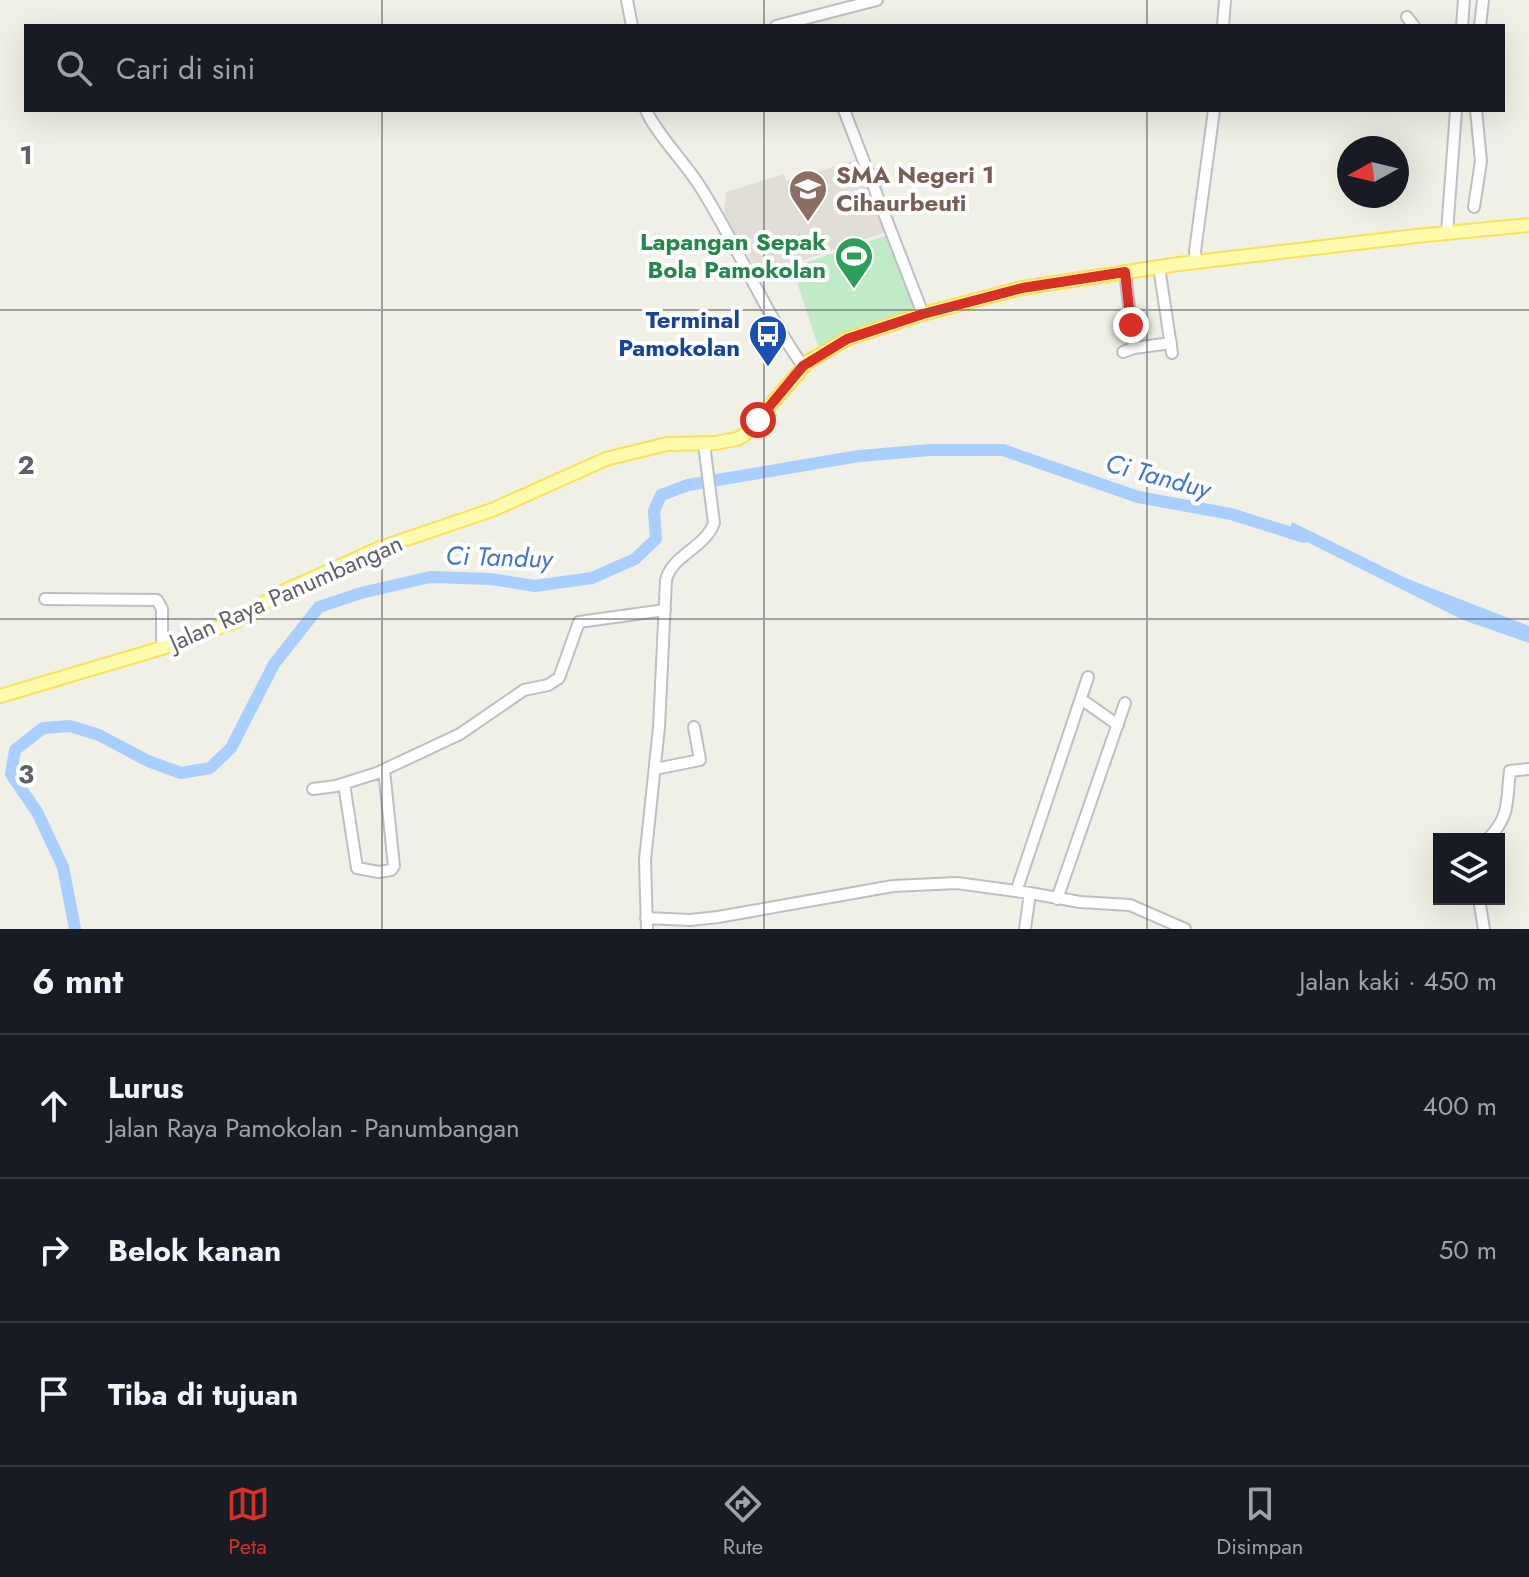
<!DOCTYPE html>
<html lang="id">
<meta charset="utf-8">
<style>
body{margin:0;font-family:Jost,sans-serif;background:#242831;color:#f1f3f6}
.controls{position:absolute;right:24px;bottom:24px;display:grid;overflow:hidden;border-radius:0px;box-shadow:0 8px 32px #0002}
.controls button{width:72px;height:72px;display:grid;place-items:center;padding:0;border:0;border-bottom:2px solid #363941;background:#171b24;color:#f1f3f6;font:40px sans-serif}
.compass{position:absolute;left:1337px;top:136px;width:72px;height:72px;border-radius:50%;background:#171b24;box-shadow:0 8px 32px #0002;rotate:262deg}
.stop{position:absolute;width:24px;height:24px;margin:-18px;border:6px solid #d93025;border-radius:50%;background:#fff}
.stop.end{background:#d93025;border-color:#fff;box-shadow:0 2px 8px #0008}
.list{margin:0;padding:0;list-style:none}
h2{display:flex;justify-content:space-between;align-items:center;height:104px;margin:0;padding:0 32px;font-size:34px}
h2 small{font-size:26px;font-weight:400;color:#9ea1a6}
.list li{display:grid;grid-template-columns:52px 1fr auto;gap:24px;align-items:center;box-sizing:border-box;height:144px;padding:0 32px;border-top:2px solid #363941}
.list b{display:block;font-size:30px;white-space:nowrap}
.list p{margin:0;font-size:26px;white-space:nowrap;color:#9ea1a6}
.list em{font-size:26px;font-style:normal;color:#9ea1a6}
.icon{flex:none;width:44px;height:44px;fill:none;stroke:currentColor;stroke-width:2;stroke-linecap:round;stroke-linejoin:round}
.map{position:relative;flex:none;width:1529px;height:929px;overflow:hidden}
.search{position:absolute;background:#171b24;box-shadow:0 8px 32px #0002;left:24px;right:24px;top:24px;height:88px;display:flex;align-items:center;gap:20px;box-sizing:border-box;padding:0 28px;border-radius:0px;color:#9ea1a6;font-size:30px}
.sheet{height:536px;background:#171b24}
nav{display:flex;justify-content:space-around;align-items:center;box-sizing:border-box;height:112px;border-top:2px solid #363941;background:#171b24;font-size:22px;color:#9ea1a6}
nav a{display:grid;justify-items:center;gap:4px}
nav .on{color:#d93025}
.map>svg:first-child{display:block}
.education{fill:#e1dfd5}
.green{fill:#c1eac6}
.water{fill:#a8cfff}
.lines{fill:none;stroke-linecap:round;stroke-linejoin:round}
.river{stroke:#a8cfff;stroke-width:12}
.minor-casing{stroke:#bebfc6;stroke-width:14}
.major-casing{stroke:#fce154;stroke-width:16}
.minor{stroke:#fff;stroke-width:10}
.major{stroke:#fffbad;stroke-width:12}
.route{stroke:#d93025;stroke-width:10}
.grid{fill:none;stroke:#5e6168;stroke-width:2;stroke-opacity:0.55}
.labels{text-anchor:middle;stroke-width:8;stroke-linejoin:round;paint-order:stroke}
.education-label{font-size:24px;font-weight:bold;fill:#785e54;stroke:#fff;text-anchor:start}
.leisure-label{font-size:24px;font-weight:bold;fill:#27864d;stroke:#fff;text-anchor:end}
.transit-label{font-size:24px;font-weight:bold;fill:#164399;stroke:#fff;text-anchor:end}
.street-label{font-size:24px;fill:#5e6168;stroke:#fff}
.water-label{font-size:26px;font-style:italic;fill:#4074cd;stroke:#fff}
.grid-label{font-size:26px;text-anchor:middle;font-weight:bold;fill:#5e6168;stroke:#fff;stroke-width:8;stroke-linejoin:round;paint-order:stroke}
</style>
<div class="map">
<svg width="1529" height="929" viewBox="0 0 1529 929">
<rect width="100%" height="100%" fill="#f1f0e6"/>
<path class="education" d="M859,159L889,231L760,275L724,215L726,192L784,174L786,181Z"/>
<path class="green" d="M890,234L916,313L818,346L792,267Z"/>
<path class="water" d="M1292,522L1408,579L1529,626V643L1463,620L1289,533Z"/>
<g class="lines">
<path class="river" d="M75,929L63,867L37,812L11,774L15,750L43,728L70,726L99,735L148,761L181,773L210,768L231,748L274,664L319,607L361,593L430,577L491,579L535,586L592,578L635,559L656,539L654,511L661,495L688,485L859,456L930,450H1003L1138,497L1231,514L1304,537"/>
<g class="minor-casing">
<path id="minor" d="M627,0L632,26
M1407,17L1414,26
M776,26L877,0
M1223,26L1225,0
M1462,26L1464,0
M1480,26L1483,0
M646,110C655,132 685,163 699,185C737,244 763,310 803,366
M844,110L923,314
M1474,207L1481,161L1476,110
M1447,232L1456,110
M1196,262L1195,251L1214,110
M1159,267L1172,353
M1125,272L1134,348
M1123,352L1134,348L1171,343
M45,599L157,600L162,609V648
M1081,699L1118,725
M655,769L700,760L694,727
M344,784L357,868L379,872L391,870L394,866L384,770
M313,789L336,786L377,773L460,734L524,690L548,685L559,678L579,622L665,610
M1488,839C1511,815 1506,802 1510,771L1529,769
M1017,889L1088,677
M1030,893L1080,902L1130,905L1185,929
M1057,899L1125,703
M1479,899L1484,929
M646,918L690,920L718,917L893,886L957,883L1030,893L1025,929
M647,929L645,860L659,727L666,580C672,555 705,548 714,523L704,444"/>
</g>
<g class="major-casing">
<path id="major" d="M0,696L162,648L236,621L280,593L380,548L492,510L606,459L667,444L715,443L737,439L744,435L809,361L847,339L923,314L1022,288L1179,264L1416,236L1529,225"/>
</g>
<use href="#minor" class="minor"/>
<use href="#major" class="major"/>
</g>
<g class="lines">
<path class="route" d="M758,420L803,366L847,339L923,314L1022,288L1125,272L1131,325"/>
</g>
<path class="grid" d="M382,0V26M764,0V26M1147,0V26M382,110V929M764,110V929M1147,110V929M0,310H1529M0,619H1529"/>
<defs>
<g id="school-pin" transform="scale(2)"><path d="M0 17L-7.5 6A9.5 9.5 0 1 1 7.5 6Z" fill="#8d6e63" stroke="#fff"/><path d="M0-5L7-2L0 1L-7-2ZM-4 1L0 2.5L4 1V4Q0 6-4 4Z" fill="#fff"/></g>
<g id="stadium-pin" transform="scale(2)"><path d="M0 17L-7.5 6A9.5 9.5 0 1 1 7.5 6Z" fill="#2e9e5b" stroke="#fff"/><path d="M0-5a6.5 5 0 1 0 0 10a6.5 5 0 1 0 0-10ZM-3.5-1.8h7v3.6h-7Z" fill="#fff"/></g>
<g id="bus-pin" transform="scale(2)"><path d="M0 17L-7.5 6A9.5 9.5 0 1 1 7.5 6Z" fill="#1a4fb4" stroke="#fff"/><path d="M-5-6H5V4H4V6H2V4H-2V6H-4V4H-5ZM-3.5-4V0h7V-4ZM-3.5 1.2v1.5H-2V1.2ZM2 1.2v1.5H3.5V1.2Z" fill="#fff"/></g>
</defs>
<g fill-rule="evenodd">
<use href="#school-pin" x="808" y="189"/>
<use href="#stadium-pin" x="854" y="256"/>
<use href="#bus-pin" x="768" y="334"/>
</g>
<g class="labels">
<g class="education-label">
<text x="836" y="183">SMA Negeri 1<tspan x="836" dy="28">Cihaurbeuti</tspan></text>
</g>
<g class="leisure-label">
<text x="826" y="250">Lapangan Sepak<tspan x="826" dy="28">Bola Pamokolan</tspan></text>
</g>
<g class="transit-label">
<text x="740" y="328">Terminal<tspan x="740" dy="28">Pamokolan</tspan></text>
</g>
<g class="street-label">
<text transform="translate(286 593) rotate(-24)" y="8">Jalan Raya Panumbangan</text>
</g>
<g class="water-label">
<text transform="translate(1158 476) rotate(15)" y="9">Ci Tanduy</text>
<text transform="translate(499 557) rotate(2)" y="9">Ci Tanduy</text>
</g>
</g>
<g class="grid-label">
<text x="26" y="164">1</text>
<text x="26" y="474">2</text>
<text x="26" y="783">3</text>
</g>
</svg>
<div class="controls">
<button><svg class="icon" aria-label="layers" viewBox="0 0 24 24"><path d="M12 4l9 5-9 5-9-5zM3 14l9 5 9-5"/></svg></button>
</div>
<svg class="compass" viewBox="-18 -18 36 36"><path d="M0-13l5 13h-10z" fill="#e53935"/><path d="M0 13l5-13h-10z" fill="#9ea1a6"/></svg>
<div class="stop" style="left:758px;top:420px"></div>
<div class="stop end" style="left:1131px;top:325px"></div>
<div class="search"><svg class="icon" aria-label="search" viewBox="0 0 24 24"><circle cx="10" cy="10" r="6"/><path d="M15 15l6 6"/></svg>Cari di sini</div>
</div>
<section class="sheet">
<h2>6 mnt<small>Jalan kaki · 450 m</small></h2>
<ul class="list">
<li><svg class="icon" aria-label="ahead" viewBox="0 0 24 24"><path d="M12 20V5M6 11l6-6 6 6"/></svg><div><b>Lurus</b><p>Jalan Raya Pamokolan - Panumbangan</p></div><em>400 m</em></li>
<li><svg class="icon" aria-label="right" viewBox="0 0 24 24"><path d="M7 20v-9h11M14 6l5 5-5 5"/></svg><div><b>Belok kanan</b></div><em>50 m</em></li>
<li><svg class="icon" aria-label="arrive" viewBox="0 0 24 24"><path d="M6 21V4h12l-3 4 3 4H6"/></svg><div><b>Tiba di tujuan</b></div></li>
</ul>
</section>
<nav>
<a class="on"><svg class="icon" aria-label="map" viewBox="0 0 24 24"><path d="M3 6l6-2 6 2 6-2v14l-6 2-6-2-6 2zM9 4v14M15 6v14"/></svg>Peta</a>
<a><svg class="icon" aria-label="directions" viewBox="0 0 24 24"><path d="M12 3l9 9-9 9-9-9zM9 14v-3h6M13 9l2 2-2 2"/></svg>Rute</a>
<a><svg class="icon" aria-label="saved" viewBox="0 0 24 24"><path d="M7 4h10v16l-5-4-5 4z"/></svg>Disimpan</a>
</nav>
